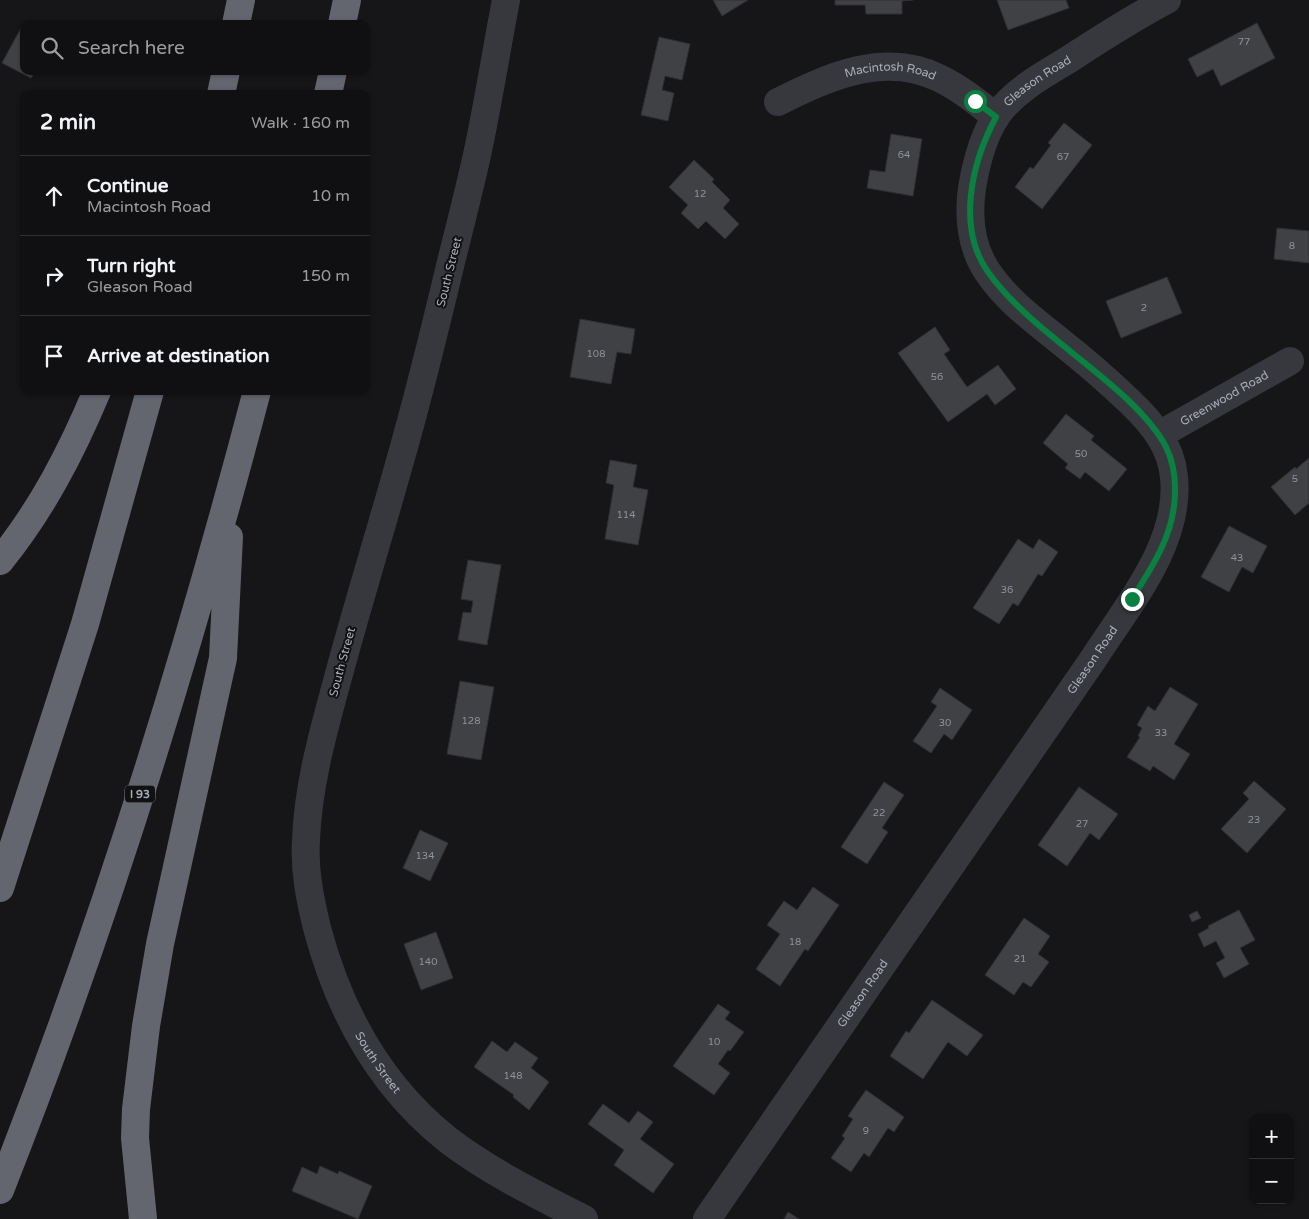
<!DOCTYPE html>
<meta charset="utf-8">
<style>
body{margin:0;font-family:"Varela Round",sans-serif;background:#1e1e20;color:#f1f3f6}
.controls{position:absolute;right:15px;bottom:15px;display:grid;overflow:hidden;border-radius:10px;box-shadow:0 1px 4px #0004}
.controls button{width:45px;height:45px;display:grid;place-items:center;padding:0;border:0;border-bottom:1px solid #303032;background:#101012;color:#f1f3f6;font:25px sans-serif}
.stop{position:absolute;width:15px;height:15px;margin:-11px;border:4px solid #0b8043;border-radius:50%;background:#fff}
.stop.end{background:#0b8043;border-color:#fff;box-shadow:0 1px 5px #0008}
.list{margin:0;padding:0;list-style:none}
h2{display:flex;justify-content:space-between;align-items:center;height:65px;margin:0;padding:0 20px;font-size:21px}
h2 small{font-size:16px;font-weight:400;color:#9c9d9f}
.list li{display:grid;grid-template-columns:32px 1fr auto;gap:15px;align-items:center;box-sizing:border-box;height:80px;padding:0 20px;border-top:1px solid #303032}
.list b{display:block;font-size:19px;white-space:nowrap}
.list p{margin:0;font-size:16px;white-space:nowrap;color:#9c9d9f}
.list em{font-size:16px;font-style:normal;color:#9c9d9f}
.icon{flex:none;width:28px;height:28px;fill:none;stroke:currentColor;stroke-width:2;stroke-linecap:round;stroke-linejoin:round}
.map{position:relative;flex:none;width:1309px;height:1219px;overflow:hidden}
.search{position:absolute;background:#101012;box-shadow:0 1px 4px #0004;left:20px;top:20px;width:350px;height:55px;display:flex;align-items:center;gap:12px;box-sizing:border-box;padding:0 18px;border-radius:10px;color:#9c9d9f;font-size:19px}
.panel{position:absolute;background:#101012;box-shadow:0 1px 4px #0004;left:20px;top:90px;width:350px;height:305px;border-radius:10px}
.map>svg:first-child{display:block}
.building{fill:#404145;stroke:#303034}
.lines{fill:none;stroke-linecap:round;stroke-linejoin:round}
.minor{stroke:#37383d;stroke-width:28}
.highway{stroke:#63666e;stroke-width:28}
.route{stroke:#0b8043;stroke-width:6}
.labels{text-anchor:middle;stroke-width:4;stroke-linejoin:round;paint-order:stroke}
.number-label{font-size:10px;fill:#8e929b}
.shield{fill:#111113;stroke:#7b7e86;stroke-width:1}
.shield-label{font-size:11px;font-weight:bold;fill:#a8adb8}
.street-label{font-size:12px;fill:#a8adb8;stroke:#111113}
</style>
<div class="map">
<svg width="1309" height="1219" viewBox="0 0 1309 1219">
<rect width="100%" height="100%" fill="#161618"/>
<path class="building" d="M713,0H748L722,16Z
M835,0H913L902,1V14H866L865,5H835Z
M997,0H1066L1069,8L1008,30Z
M1257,23L1275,58L1221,86L1213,69L1197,77L1188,59Z
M22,26L24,27V71H35L31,78L2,63Z
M659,37L690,44L682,80L665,76L662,90L674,93L668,121L641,115Z
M1064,123L1092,145L1042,209L1015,187L1030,167L1033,169L1051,145L1048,143Z
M891,134L922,139L913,196L867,188L870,170L885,172Z
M694,160L714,179L712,182L730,200L723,208L739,224L725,239L706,221L698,229L681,213L688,205L669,187Z
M1277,228L1309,231V263L1274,259Z
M1167,277L1182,313L1121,338L1106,301Z
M580,319L635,329L631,354L617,352L611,384L570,377Z
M935,327L950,350L944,354L967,387L998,365L1016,389L995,405L987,394L948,422L898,353Z
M1066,414L1094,436L1091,440L1127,469L1109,491L1085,472L1080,479L1065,468L1068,464L1043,443Z
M1309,458V503L1295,515L1271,487L1295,467L1296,469Z
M610,460L637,465L633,487L648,490L638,545L605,539L614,485L606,483Z
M1229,526L1267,546L1253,573L1242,567L1229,592L1201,577Z
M1018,539L1033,549L1039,539L1058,552L1042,576L1038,574L1018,606L1013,603L999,624L973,608Z
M468,560L501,565L487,645L458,640L463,612L471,613L473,601L461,599Z
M460,681L494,687L481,760L447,754Z
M1170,687L1198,704L1174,744L1190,754L1174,780L1153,766L1150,771L1127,757L1140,737L1138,736L1142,728L1137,725L1148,706L1155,711Z
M940,688L972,710L952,740L944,734L931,753L913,741L937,706L931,702Z
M1254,781L1286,809L1247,853L1221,829L1249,799L1243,793Z
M884,782L904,795L882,828L888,832L867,864L841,847Z
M1079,787L1118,814L1099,840L1090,833L1067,866L1038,845Z
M420,830L448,843L430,881L403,868Z
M813,887L839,905L808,951L805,949L780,986L756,969L780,934L767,925L784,901L797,910Z
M1239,910L1255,940L1240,948L1249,964L1224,978L1216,963L1225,958L1216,941L1204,947L1198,934L1209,928L1208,926Z
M1197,911L1201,918L1192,922L1189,915Z
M1024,918L1050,936L1038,954L1049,962L1031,987L1023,982L1014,995L985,975Z
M436,932L453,978L421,990L404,944Z
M932,1000L983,1035L967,1056L948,1042L923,1079L890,1056L906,1031L909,1033Z
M718,1004L730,1012L725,1019L744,1032L730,1051L728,1050L718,1064L730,1073L714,1095L673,1066Z
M492,1041L507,1052L515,1042L538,1058L531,1068L549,1082L529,1110L513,1097L514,1095L474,1067Z
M866,1090L904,1117L894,1132L888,1128L869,1157L864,1153L851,1172L831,1158L845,1138L842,1136L853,1119L848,1116Z
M603,1104L629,1123L638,1111L653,1122L640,1139L674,1164L653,1193L614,1165L624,1150L588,1124Z
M320,1166L338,1174L339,1171L372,1186L358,1219L292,1191L302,1167L317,1174Z
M788,1212L799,1219H784Z"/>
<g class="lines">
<g class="minor">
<path id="s1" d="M506,0C496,52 488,104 477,155C469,191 460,226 451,262C435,329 419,395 400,461C379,536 356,610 336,685C322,736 308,787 306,840C304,870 310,899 317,928C339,1011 380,1086 448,1140C490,1172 537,1195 584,1219"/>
<path id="s2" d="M778,102C828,77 884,51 939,78C960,88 978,103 996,117"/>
<path id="s3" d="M1159,435L1290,361"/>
<path id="s4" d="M707,1219L1094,658C1128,605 1181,543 1174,477C1171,445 1152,423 1129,401C1108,381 1085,361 1061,342C1035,321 1006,300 987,271C971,247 968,216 972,188C976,164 983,136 997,115C1014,91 1043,75 1068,60C1100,39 1133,18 1167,0"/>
</g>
<path class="highway" d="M236,24L241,0
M342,24L347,0
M221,94L226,71
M328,94L333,71
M0,561C42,509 71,453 97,391
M0,888L85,624L150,391
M0,1190C103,930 186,661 257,391
M143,1219L135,1138L136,1109L146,1026L160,944L223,658L229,537"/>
</g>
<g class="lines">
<path class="route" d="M975,101L996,117C972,162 956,227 988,272C1023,321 1084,358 1128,400C1162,433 1180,457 1174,506C1170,541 1150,570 1132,599"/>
</g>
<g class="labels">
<g class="number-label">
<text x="1244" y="45">77</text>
<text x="904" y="158">64</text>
<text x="1063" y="160">67</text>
<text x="700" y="197">12</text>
<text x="1292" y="249">8</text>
<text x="1144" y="311">2</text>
<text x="596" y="357">108</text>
<text x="937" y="380">56</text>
<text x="1081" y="457">50</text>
<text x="1295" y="482">5</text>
<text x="626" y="518">114</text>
<text x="1237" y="561">43</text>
<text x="1007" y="593">36</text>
<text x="471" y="724">128</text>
<text x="945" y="726">30</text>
<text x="1161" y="736">33</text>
<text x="879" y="816">22</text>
<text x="1254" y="823">23</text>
<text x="1082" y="827">27</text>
<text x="425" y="859">134</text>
<text x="795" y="945">18</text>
<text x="1020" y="962">21</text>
<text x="428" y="965">140</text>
<text x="714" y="1045">10</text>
<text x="513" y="1079">148</text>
<text x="866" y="1134">9</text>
</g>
<rect class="shield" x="125" y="785.5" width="30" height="17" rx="4"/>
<g class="shield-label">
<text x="140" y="798">I 93</text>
</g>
<g class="street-label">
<text dy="4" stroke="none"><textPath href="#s2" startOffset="119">Macintosh Road</textPath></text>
<text dy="4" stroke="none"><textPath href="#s4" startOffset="1384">Gleason Road</textPath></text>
<text transform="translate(449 272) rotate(-76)" y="4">South Street</text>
<text dy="4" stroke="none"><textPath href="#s3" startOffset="75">Greenwood Road</textPath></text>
<text dy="4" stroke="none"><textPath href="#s4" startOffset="679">Gleason Road</textPath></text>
<text transform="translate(342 662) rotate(-75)" y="4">South Street</text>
<text dy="4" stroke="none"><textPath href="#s4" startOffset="274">Gleason Road</textPath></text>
<text dy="4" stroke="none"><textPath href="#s1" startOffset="1102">South Street</textPath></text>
</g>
</g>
</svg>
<div class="controls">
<button>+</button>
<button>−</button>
</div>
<div class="stop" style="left:975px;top:101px"></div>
<div class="stop end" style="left:1132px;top:599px"></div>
<div class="search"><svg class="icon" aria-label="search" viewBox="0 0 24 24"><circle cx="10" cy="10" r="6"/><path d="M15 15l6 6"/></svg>Search here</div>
<section class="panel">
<h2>2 min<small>Walk · 160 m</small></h2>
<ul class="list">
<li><svg class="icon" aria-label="ahead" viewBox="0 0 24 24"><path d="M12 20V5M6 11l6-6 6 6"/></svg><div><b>Continue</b><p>Macintosh Road</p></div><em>10 m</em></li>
<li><svg class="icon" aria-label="right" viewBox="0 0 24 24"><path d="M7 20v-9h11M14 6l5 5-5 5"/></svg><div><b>Turn right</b><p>Gleason Road</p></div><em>150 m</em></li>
<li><svg class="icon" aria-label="arrive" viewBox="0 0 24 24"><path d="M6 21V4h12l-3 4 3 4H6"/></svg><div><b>Arrive at destination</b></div></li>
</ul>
</section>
</div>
